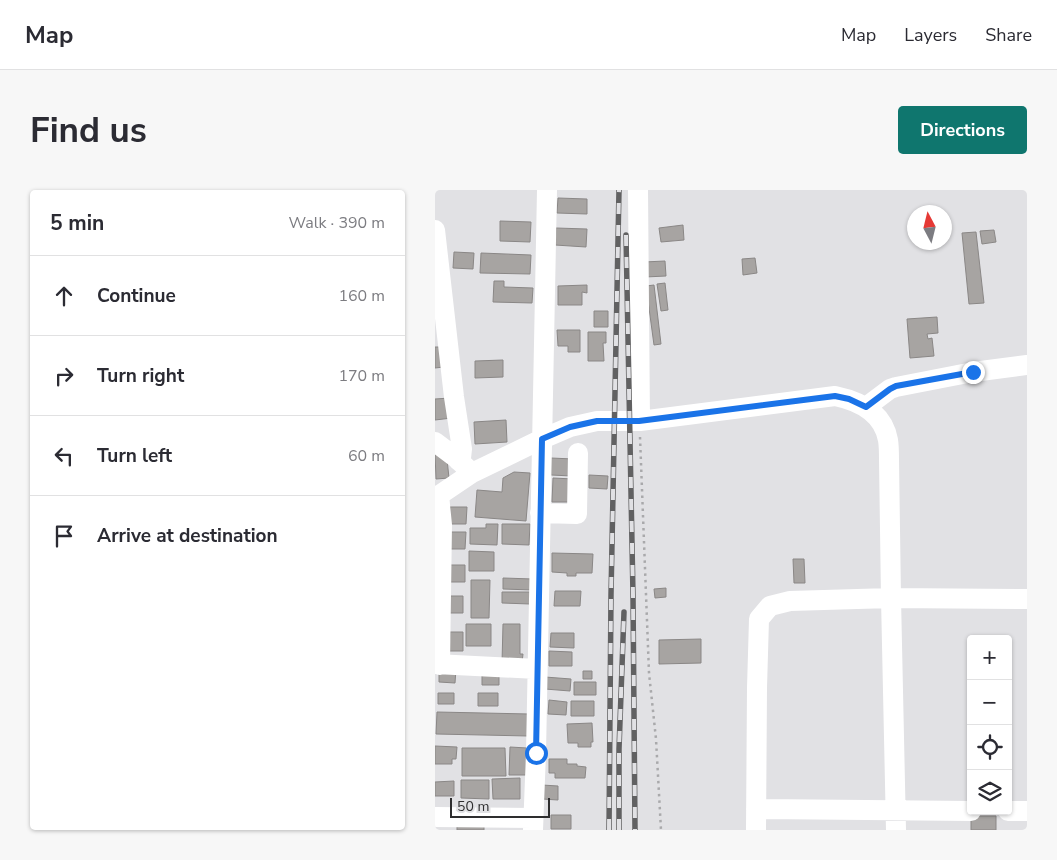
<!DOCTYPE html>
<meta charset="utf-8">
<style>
body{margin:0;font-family:"Nunito Sans",sans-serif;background:#f7f7f7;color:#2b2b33}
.controls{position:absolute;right:15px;bottom:15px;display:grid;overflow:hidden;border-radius:5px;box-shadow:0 1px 4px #0004}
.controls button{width:45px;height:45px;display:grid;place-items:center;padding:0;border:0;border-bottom:1px solid #e1e1e2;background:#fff;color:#2b2b33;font:25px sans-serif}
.compass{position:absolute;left:472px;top:15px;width:45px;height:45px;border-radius:50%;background:#fff;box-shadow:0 1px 4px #0004;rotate:353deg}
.scale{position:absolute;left:15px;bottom:12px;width:100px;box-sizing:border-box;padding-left:5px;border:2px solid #2e2e2f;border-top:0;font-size:14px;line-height:18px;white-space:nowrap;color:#2e2e2f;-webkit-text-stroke:4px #e1e1e4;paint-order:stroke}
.stop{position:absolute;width:15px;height:15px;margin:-11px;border:4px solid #1a73e8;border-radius:50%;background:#fff}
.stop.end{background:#1a73e8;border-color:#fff;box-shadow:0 1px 5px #0008}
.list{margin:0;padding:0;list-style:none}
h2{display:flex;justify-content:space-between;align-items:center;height:65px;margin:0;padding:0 20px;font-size:21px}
h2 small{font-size:16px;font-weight:400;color:#7c7c81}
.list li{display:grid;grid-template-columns:32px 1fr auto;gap:15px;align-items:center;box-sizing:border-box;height:80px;padding:0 20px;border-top:1px solid #e1e1e2}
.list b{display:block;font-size:19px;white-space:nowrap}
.list em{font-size:16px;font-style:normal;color:#7c7c81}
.icon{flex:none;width:28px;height:28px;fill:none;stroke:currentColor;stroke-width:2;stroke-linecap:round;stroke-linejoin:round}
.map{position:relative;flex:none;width:592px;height:640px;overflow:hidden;border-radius:5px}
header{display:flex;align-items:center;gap:30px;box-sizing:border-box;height:70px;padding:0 25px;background:#fff;border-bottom:1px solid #e1e1e2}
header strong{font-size:24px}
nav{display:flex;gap:28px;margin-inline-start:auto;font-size:18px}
.intro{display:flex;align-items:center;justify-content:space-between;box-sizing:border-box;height:120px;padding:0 30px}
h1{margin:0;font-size:35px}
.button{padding:12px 22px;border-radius:5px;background:#0f766e;color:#fff;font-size:18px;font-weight:700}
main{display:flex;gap:30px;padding:0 30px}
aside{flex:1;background:#fff;border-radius:5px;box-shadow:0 1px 4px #0004}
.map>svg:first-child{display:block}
.building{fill:#a7a4a2;stroke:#8a8786}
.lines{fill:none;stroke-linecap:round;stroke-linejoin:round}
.path{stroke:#a9a9ab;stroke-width:2.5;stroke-dasharray:2.5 4;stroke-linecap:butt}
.minor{stroke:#fff;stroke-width:20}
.rail-casing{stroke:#616162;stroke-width:5.5}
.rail{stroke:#e1e1e4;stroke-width:4;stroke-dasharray:11;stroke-linecap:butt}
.route{stroke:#1a73e8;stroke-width:6}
</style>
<header>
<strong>Map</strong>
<nav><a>Map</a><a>Layers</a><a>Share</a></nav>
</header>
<div class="intro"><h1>Find us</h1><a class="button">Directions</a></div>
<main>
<aside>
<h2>5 min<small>Walk · 390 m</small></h2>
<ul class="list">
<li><svg class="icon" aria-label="ahead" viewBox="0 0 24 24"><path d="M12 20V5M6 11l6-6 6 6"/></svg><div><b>Continue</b></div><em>160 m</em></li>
<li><svg class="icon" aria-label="right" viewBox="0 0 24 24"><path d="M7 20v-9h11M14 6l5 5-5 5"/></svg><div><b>Turn right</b></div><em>170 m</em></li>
<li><svg class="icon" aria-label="left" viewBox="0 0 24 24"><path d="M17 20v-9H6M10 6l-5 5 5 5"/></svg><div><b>Turn left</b></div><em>60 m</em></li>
<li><svg class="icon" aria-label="arrive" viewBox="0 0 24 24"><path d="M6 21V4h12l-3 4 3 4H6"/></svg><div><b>Arrive at destination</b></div></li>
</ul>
</aside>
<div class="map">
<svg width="592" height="640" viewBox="0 0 592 640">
<rect width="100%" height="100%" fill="#e1e1e4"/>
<path class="building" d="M123,8L152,9V24L122,23Z
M65,31L96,32L95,52L65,51Z
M248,35L249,50L226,52L224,38Z
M121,38L152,39L151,57L120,55Z
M559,40L561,52L547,54L545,41Z
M541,42L549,113L534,114L527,43Z
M19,62L39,63L38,79L18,78Z
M46,63L96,65L95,84L45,83Z
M320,68L322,83L308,85L307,69Z
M230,71L231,86L210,87L209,72Z
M59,91H69V97L98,98L97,113L58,112Z
M230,93L233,120L226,121L222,94Z
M152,95V103L147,102V115H123V96Z
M219,95L226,154L219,155L211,96Z
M159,121H173V137H159Z
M502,127L503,143L492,144L493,149L497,148L499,166L475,168L472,129Z
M122,140H145V162H133V156H123Z
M153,142H171V153H168L169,171H153Z
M0,157H7L9,177L0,178Z
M68,170V187L40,188V171Z
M15,208L17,228L0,230V209Z
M71,230L72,252L40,254L39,232Z
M0,263L12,269L14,288L1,289Z
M116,268L138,269L137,286L116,285Z
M79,282L95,283L91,331L40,327L42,300L67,302L68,288Z
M154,285L173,286L172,299L154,298Z
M118,288L138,289L137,312H117Z
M15,317H32L31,334H14Z
M51,334H63L62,355L35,354V338H51Z
M67,334H95L94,355L67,354Z
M14,342H31L30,359H13Z
M34,361L59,362V381H34Z
M117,363L158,364L157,383H141V386H132V383L117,382Z
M358,369H369L370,393H359Z
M13,375H30V392H13Z
M68,388L98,389L97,400L68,399Z
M36,390H55L54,428H36Z
M231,398V407L220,408L219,399Z
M120,401H146L145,416H119Z
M67,402H96L95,414L67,413Z
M11,406H28V423H11Z
M31,434H56V456H31Z
M68,434H85V464H88L87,473H67Z
M15,442H28V461H14Z
M116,443H139V458L115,457Z
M266,449V473L224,474V450Z
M114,461L137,462V476H114Z
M4,478L21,479L20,493L4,492Z
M47,481H64V495H47Z
M148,481H157V489H148Z
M110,487L136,489L135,501L110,499Z
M139,492H161V505H139Z
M3,503H19V514H3Z
M43,503H63V516H43Z
M114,510L132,512L131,525L113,524Z
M136,511H159V526H136Z
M2,522L94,524L93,546L1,544Z
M157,533L158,552H156V557H143V553H133L132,534Z
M0,556L22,557L21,569H17V574H0Z
M75,557L92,558L91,585H74Z
M27,558H70L71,586H27Z
M114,569H132V574H142V576L151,577L150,588H120V583H114Z
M85,588V609H58L57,589Z
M26,590H54V609L26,608Z
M19,591V606H0V592Z
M107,595L123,596V610L107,609Z
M116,625H136V639H116Z
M536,626H561V640H536Z
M22,634H49V640H22Z"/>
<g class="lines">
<path class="path" d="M205,247L214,483L221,549L226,640"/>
<path class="minor" d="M203,0L205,231
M0,40L19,207L27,259L26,268L24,271
M431,217L455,199L461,197L538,182L592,175
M0,252L20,267L34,280
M4,305L7,335L5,475
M0,308L37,283L107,249L135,237L162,231H205L400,206C424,211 448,222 453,250C454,256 454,263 454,270L456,408L592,409
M105,323L142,324L143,263
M0,474L102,479
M321,619L536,621
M573,621H592
M0,627L98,628
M98,640L101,563L112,0
M321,640L322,498L324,429L335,416L355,411L456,408L461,640"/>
<g class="rail-casing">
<path id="rail" d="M191,45L198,405L200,640
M174,640L176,405L184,0
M184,640V559L189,422"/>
</g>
<use href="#rail" class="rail"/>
</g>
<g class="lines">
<path class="route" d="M101,563L107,249L135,237L162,231H204L400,206L414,209L431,217L455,199L461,196L538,182"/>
</g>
</svg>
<div class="controls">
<button>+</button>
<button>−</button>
<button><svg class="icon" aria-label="locate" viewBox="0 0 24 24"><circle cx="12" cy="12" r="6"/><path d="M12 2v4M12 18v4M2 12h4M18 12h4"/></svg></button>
<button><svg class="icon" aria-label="layers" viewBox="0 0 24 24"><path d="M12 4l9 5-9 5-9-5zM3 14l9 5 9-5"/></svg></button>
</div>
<svg class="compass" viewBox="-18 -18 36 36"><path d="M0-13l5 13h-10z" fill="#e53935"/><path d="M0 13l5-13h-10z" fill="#7c7c81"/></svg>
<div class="scale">50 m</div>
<div class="stop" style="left:101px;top:563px"></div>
<div class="stop end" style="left:538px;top:182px"></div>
</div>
</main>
